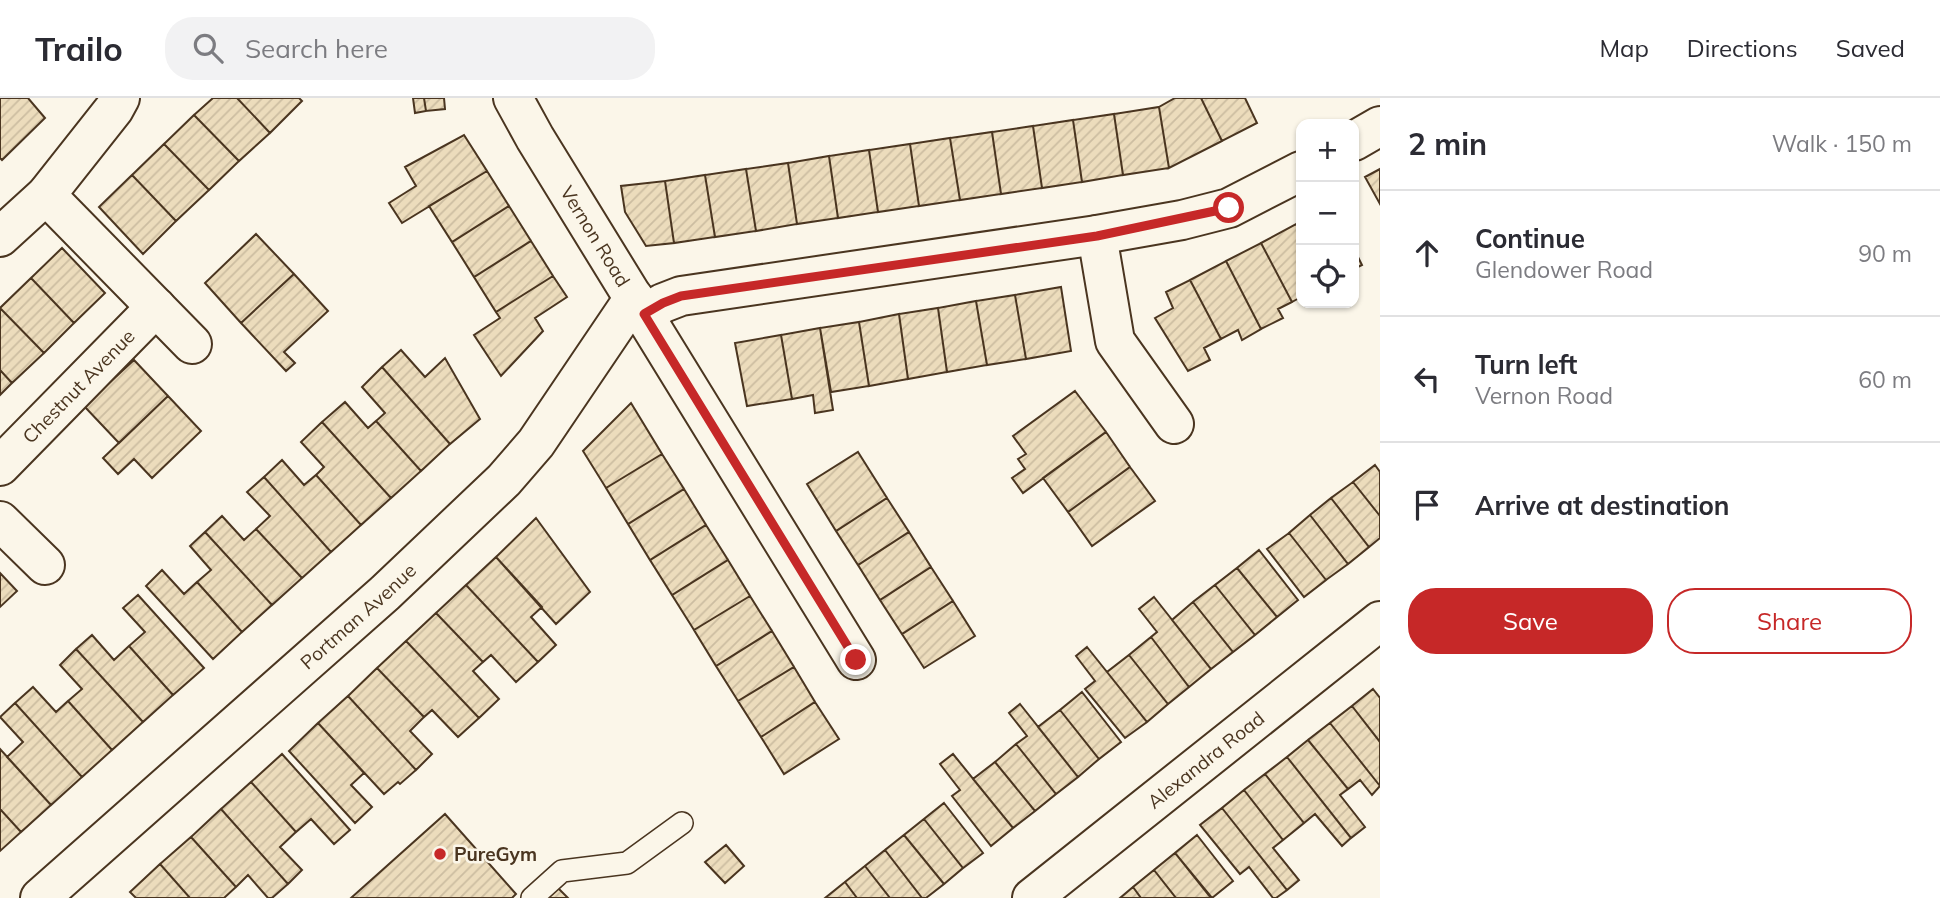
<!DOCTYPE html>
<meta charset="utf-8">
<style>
body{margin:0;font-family:Mulish,sans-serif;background:#f2f2f3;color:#2b2b33}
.controls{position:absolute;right:21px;top:21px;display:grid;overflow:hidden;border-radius:14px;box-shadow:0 2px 5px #0004}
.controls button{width:63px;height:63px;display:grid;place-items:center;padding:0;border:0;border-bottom:2px solid #e1e1e2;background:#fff;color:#2b2b33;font:35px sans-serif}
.stop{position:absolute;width:21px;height:21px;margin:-16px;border:5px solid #c62828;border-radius:50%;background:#fff}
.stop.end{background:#c62828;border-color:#fff;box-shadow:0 2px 7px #0008}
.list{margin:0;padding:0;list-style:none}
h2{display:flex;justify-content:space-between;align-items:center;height:91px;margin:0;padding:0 28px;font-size:30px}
h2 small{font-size:23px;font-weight:400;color:#7c7c81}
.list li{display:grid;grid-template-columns:46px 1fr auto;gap:21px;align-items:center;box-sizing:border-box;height:126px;padding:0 28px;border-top:2px solid #e1e1e2}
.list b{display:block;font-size:26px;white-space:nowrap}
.list p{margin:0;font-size:23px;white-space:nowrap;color:#7c7c81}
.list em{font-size:23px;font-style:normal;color:#7c7c81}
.actions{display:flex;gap:14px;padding:21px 28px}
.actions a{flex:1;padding:16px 0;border:2px solid #c62828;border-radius:28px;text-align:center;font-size:24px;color:#c62828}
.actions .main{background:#c62828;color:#fff}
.icon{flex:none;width:38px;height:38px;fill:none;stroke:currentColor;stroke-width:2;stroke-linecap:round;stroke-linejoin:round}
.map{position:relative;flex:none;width:1380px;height:800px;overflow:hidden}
header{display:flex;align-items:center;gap:42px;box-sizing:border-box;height:98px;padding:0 35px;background:#fff;border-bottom:2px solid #e1e1e2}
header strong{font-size:33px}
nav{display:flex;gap:38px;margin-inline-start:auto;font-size:24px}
.search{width:490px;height:63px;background:#f2f2f3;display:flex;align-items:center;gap:18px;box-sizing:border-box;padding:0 24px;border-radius:28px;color:#7c7c81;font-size:26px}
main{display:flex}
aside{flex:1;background:#fff}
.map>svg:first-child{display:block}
.building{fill:url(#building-hatch);stroke:#4a3520;stroke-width:2}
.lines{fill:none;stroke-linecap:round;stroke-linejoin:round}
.service-casing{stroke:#4a3520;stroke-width:24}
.minor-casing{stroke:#4a3520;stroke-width:42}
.service{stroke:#fbf6e9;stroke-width:21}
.minor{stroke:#fbf6e9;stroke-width:38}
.route{stroke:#c62828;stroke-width:9}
.poi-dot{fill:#c62828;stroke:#fbf6e9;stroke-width:2.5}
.labels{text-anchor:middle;stroke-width:5;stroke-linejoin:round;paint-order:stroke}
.street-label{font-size:19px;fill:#4a3520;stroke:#fbf6e9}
.poi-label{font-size:19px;font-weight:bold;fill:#4a3520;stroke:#fbf6e9;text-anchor:start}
</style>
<header>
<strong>Trailo</strong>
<div class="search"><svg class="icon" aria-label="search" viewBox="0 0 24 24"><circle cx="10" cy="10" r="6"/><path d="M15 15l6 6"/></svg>Search here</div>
<nav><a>Map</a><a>Directions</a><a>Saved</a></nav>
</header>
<main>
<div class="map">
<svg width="1380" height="800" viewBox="0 0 1380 800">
<defs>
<pattern id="building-hatch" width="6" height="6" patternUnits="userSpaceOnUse" patternTransform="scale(1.75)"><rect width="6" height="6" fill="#ecdcbc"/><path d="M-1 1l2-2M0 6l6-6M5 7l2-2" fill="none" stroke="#ccbda1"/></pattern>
</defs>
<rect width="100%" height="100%" fill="#fbf6e9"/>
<path class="building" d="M0,0H28L45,20L2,62L0,60Z
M213,0H237L270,35L239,63L194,17Z
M237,0H299L302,3L270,35Z
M413,0H424L426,13L415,15Z
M424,0H444L445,11L426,13Z
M1175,0H1201L1222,43L1169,70L1159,9Z
M1201,0H1245L1257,25L1222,43Z
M1159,9L1169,70L1123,77L1114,16Z
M1114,16L1123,77L1082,84L1073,22Z
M194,17L239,63L209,92L164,46Z
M1073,22L1082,84L1042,90L1033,28Z
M1033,28L1042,90L1001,96L992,34Z
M992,34L1001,96L960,102L950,40Z
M464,37L487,73L402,125L389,105L416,88L405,69Z
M950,40L960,102L919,108L910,46Z
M164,46L209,92L176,123L132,77Z
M910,46L919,108L878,114L869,52Z
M869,52L878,114L838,120L829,58Z
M829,58L838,120L797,126L788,65Z
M788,65L797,126L756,133L746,71Z
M746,71L756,133L715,139L705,77Z
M1380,71V106L1365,79Z
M487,73L509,108L452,144L429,108Z
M132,77L176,123L143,156L99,109Z
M705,77L715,139L674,145L665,83Z
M665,83L674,145L646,148L625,114L621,88Z
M509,108L531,143L474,179L452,144Z
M1296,126L1301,136V199L1292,204L1261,145Z
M256,136L294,176L241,225L205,185Z
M531,143L553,178L496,214L474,179Z
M1261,145L1292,204L1278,211L1283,220L1261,231L1226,163Z
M62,150L105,195L74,225L31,180Z
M1354,151L1362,167L1354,171Z
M1226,163L1261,231L1242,242L1238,232L1221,241L1190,182Z
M294,176L328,213L284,254L295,265L286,273L241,225Z
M553,178L567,199L535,220L543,233L501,278L474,237L500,220L496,214Z
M31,180L74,225L44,255L0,210Z
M1190,182L1221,241L1204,250L1210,262L1188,273L1155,220L1173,210L1166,194Z
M1061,189L1071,253L1026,261L1015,197Z
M1015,197L1026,261L987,267L976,203Z
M976,203L987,267L947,274L938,210Z
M0,210L44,255L12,285L0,272Z
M938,210L947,274L908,281L899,216Z
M899,216L908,281L869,288L859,224Z
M859,224L869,288L831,294L820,230Z
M820,230L833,312L815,315L813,297L792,301L781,237Z
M781,237L792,301L747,308L735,245Z
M401,252L425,279L445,260L480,321L450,346L382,269Z
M134,262L168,298L119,345L84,308Z
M382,269L450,346L421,373L376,323L385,315L362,289Z
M0,272L12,285L0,297Z
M1075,293L1106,334L1023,395L1012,380L1025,371L1018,361L1026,356L1013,338Z
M168,298L201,333L152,380L134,361L118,376L103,360Z
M345,304L368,330L376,323L421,373L391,400L322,324Z
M631,305L662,356L606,390L583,353Z
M322,324L391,400L361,427L316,377L324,369L301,344Z
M1106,334L1130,369L1068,414L1043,380Z
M858,354L887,400L836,433L807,386Z
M662,356L684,391L628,426L606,390Z
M282,362L304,387L316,377L361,427L331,454L264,379Z
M1375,367L1380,374V418L1353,384Z
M1130,369L1155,403L1092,448L1068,414Z
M264,379L331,454L302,480L256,431L270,418L247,394Z
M1353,384L1380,418V440L1369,449L1331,400Z
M684,391L706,427L650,462L628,426Z
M887,400L909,434L858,467L836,433Z
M1331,400L1369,449L1348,466L1310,417Z
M1310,417L1348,466L1326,482L1289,435Z
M222,418L244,442L256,431L302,480L272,507L205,434Z
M536,420L590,494L556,526L496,459Z
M706,427L728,462L672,497L650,462Z
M205,434L272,507L242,534L197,484L211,472L190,448Z
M909,434L931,469L880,502L858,467Z
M1289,435L1326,482L1304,499L1267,451Z
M1259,452L1298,502L1277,519L1237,470Z
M496,459L542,509L531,519L556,547L538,564L466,487Z
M728,462L750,498L694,532L672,497Z
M931,469L953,503L902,536L880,502Z
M1237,470L1277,519L1255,537L1215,487Z
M162,472L184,496L197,484L242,534L213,561L146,488Z
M0,475L17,493L0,509Z
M466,487L538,564L516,584L491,557L483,564L436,515Z
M1215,487L1255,537L1233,554L1193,504Z
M138,497L204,570L173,597L129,548L145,534L123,510Z
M750,498L772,533L716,568L694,532Z
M1154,499L1211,571L1189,589L1151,539L1157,534L1139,511Z
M953,503L975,538L924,570L902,536Z
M1193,504L1233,554L1211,571L1172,522Z
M436,515L483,564L473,573L499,601L479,620L406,543Z
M772,533L794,569L738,603L716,568Z
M92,537L114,562L129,548L173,597L143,624L76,551Z
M1151,539L1189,589L1168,606L1129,557Z
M406,543L479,620L458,639L432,612L424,619L377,570Z
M1087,549L1147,624L1125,640L1085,591L1095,583L1076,558Z
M76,551L143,624L112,652L68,603L82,591L60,567Z
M1129,557L1168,606L1147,624L1107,574Z
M794,569L815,604L761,639L738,603Z
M377,570L424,619L410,633L432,656L416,672L348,598Z
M33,589L56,614L68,603L112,652L82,679L15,605Z
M1373,591L1380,600V644L1352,608Z
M1082,594L1121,644L1099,661L1060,612Z
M348,598L416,672L400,686L398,684L384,696L318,625Z
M815,604L839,641L784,676L761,639Z
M15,605L82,679L51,707L7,659L23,644L0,619Z
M1020,606L1078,679L1056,696L1016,646L1027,638L1009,615Z
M1352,608L1380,644V688L1330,625Z
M1060,612L1099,661L1078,679L1038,629Z
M318,625L364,675L351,687L372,709L355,725L289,653Z
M1330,625L1380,688L1372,697L1360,682L1348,691L1308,642Z
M1308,642L1348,691L1340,697L1365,729L1351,740L1287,659Z
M1016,646L1056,696L1035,713L995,664Z
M0,651L51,707L21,734L0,711Z
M282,656L350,732L334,746L311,721L296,734L251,684Z
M953,656L1013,730L991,748L952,698L960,692L940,666Z
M1287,659L1351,740L1342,748L1315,716L1304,725L1265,676Z
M995,664L1035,713L1013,730L973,681Z
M1265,676L1304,725L1283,742L1244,692Z
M251,684L296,734L280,749L302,772L288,786L221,711Z
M1244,692L1283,742L1273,750L1299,782L1287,792L1222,710Z
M944,705L983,755L963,770L924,721Z
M1222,710L1287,792L1276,800H1273L1249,769L1240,776L1200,727Z
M0,711L21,734L0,753Z
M221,711L288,786L272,800H268L248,777L236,789L191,739Z
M445,716L516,796L512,800H351Z
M924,721L963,770L944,786L904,737Z
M904,737L944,786L926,800H922L885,752Z
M1197,737L1233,783L1212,800L1175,755Z
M191,739L236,789L224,800H190L160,766Z
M726,747L744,768L725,785L705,764Z
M885,752L922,800H890L865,768Z
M1175,755L1211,800H1176L1154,772Z
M160,766L190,800H136L130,794Z
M865,768L890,800H857L845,784Z
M1154,772L1176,800H1141L1133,789Z
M845,784L857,800H825Z
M556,788L568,800H543Z
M1133,789L1141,800H1120Z"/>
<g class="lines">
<g class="service-casing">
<path id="service" d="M532,800L562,773L627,765L682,725"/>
</g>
<g class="minor-casing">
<g id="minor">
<path id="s1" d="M513,0L535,40L856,562"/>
<path d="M1354,43L1380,28"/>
<path d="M46,97L192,246"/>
<path d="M1097,137L1115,243L1174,326"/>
<path d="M0,139L46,97L114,11L120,0"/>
<path d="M644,216L663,205L681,198L1097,137L1182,122L1229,110L1301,73"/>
<path id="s2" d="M0,368L156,209"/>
<path d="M0,423L45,467"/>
<path id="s3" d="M40,800L385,495L504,382L536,345L634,200"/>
<path id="s4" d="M1032,800L1380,523"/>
</g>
</g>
<use href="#service" class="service"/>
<use href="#minor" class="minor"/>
</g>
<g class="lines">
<path class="route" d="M856,562L644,216L663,205L681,198L1097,138L1229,110"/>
</g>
<circle class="poi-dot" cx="440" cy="756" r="7"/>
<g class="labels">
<g class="street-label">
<text dy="7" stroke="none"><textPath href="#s1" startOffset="161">Vernon Road</textPath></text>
<text dy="7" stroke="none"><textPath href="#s2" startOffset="112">Chestnut Avenue</textPath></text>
<text dy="7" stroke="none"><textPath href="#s3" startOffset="425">Portman Avenue</textPath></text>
<text dy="7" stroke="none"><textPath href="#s4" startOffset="222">Alexandra Road</textPath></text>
</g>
<g class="poi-label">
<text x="454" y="763">PureGym</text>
</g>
</g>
</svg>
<div class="controls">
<button>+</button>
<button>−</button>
<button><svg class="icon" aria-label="locate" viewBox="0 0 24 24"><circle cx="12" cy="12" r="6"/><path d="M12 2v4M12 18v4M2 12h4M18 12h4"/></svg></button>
</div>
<div class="stop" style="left:1229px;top:110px"></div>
<div class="stop end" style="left:856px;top:562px"></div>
</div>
<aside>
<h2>2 min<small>Walk · 150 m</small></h2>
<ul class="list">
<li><svg class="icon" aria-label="ahead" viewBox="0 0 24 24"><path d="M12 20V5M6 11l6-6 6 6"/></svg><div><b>Continue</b><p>Glendower Road</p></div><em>90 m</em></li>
<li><svg class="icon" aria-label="left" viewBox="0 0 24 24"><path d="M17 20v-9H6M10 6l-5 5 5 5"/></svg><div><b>Turn left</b><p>Vernon Road</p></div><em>60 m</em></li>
<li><svg class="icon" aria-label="arrive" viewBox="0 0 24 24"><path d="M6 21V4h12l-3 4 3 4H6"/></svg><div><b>Arrive at destination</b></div></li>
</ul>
<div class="actions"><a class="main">Save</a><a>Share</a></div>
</aside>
</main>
